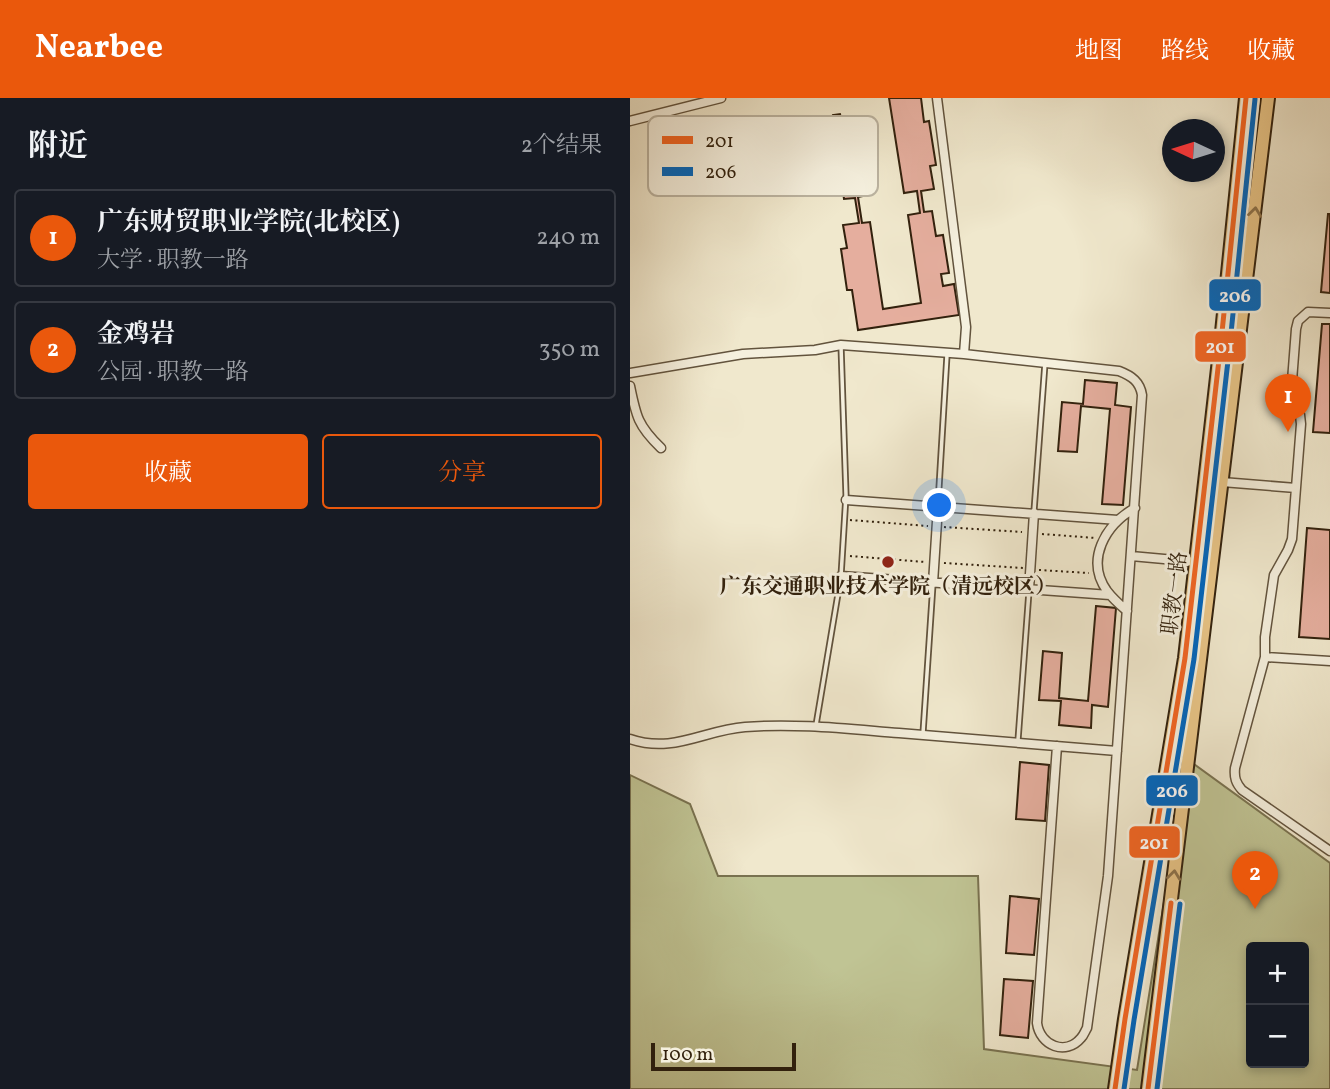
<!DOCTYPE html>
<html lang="zh">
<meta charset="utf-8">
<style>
body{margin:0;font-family:Vollkorn,"Noto Serif SC",serif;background:#242831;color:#f1f3f6}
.controls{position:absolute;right:21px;bottom:21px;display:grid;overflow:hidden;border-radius:7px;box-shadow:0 4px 10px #0003}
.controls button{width:63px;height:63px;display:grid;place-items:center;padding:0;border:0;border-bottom:2px solid #363941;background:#171b24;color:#f1f3f6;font:35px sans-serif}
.compass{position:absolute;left:532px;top:21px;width:63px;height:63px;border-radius:50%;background:#171b24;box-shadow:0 4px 10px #0003;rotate:274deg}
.scale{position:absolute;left:21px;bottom:18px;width:145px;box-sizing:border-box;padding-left:7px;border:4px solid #32210d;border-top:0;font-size:19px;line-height:24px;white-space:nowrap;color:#32210d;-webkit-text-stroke:5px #f5f0de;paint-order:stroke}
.you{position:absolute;left:310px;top:408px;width:24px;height:24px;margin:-18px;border:5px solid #fff;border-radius:50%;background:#1a73e8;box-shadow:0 0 0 10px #1a73e833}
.badge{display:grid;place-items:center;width:46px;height:46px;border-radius:50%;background:#ea580c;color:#fff;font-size:23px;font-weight:700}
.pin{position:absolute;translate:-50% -58px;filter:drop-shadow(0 2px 4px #0008)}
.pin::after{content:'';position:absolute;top:37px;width:24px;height:21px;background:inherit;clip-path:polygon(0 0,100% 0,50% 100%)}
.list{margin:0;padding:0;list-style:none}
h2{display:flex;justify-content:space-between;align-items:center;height:91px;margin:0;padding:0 28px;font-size:30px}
h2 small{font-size:23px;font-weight:400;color:#9ea1a6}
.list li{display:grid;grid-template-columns:46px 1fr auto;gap:21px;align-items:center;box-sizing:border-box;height:98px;margin:0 14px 14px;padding:0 14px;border:2px solid #363941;border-radius:7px}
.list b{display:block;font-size:26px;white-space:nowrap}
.list p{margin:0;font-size:23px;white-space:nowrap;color:#9ea1a6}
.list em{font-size:23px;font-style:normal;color:#9ea1a6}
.actions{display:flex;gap:14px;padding:21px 28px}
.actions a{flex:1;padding:16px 0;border:2px solid #ea580c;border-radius:7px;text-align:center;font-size:24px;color:#ea580c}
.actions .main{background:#ea580c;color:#fff}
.map{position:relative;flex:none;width:700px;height:991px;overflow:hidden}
header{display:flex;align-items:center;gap:42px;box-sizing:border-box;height:98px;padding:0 35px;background:#ea580c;color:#fff}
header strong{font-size:33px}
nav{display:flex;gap:38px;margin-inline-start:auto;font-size:24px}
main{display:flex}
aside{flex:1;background:#171b24}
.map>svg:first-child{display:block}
.green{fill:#c0c494;stroke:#797250;stroke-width:2;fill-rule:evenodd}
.building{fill:#e5ae9e;stroke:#32210d;stroke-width:2}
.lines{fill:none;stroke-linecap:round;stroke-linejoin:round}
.lane-casing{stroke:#62533d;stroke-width:7}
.street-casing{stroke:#62533d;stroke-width:11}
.primary-casing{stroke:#32210d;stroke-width:16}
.path{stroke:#32210d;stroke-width:2;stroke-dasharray:2 3.5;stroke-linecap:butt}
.lane{stroke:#f5f0de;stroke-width:3.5}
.street{stroke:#f5f0de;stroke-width:8}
.primary{stroke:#e8c486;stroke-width:12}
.bus-1-casing{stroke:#f5f0de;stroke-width:10}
.bus-2-casing{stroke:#f5f0de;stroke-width:10}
.bus-1{stroke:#f26522;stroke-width:5}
.bus-2{stroke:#0065bd;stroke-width:5}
.oneway{stroke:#8d724a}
.poi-dot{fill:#8f2418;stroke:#f5f0de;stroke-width:2.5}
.labels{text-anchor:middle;stroke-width:6;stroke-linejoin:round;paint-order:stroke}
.poi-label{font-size:21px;font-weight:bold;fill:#32210d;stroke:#f5f0de}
.street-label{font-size:21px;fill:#32210d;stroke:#f5f0de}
.key{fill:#f5f0de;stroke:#bab29f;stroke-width:2}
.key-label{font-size:19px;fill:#32210d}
.line-badge{stroke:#f5f0de;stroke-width:2.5}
.badge-label{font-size:19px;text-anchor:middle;font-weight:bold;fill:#fff}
</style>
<header>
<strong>Nearbee</strong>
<nav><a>地图</a><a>路线</a><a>收藏</a></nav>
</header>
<main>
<aside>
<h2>附近<small>2个结果</small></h2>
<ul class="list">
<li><span class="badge">1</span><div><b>广东财贸职业学院(北校区)</b><p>大学 · 职教一路</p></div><em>240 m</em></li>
<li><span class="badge">2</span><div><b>金鸡岩</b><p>公园 · 职教一路</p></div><em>350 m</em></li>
</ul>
<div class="actions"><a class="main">收藏</a><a>分享</a></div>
</aside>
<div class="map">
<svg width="700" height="991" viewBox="0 0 700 991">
<rect width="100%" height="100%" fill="#f0e8cd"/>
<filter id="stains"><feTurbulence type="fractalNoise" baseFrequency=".00286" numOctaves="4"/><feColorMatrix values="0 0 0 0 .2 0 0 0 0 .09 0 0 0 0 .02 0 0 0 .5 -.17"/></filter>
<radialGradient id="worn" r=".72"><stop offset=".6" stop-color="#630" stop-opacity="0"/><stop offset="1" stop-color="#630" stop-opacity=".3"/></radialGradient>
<path class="green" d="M557,661L700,765V991H0V677L60,706L88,778H348L354,951L507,972ZM621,849H674V965H621Z"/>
<path class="building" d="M259,0H291L294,24L299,23L306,67L300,68L304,91L291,93L294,114L302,113L306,138L313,137L319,175L311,176L313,188L324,186L329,217L228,232L222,192H217L211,151L217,150L213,127L229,125L225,100L214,101L210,74H206L202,44L206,43L203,17L210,16L212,24L226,22L238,97L228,99L232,125L240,124L253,211L291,205L278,117L290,115L287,93L274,95Z
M698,116H700V195L691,194Z
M692,226H700V335L683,334Z
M455,282L487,285L485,307L501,309L493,407L472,406L480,311L451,308L447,354L428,353L432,304L453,306Z
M677,430L700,432V541L669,539Z
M466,508L486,510L478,609L462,607L461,630L429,627L431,603L409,602L413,553L432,555L429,600L458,603Z
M390,664L419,667L415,723L386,721Z
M380,798L409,801L404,857L376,855Z
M374,881L403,883L398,940L370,937Z"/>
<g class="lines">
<g class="lane-casing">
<path id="lane" d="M308,406L317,257
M404,413L415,265
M186,627L211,478L216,397L211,248
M293,635L303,486
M388,642L399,493"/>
</g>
<g class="street-casing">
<path id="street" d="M307,0L336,229L334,256
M0,23L91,0
M700,215L678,214L668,223L666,231L661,296L670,317L671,326L662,441L658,452L644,477L635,539V559L605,670C604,680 606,685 612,692L700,753
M0,275L113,256L185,252L211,247L334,256L489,273C502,278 510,284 512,297L478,778L457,930C455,933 454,937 451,940C436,958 410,948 407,925L427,648
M0,288C6,318 8,328 31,350
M592,384L666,390
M216,402L488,422
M501,458L567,464
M211,478L480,497
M303,485L308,408
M399,491L404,415
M497,513C490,507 483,501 477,493C455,462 475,427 505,410
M635,559L700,563
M0,641C43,656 74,632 115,629C166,625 218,631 269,635C342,641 415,647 487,653"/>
</g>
<g class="primary-casing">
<path id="primary" d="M485,991L495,921L555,560L591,244L616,0
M518,991L638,0"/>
</g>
<path class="path" d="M220,422L298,428
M314,429L392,434
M412,436L466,440
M220,458L295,464
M314,465L393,470
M409,472L459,475"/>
<use href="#lane" class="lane"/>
<use href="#street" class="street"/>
<use href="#primary" class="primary"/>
<g class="bus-1-casing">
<path id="bus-1" d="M485,991L495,921L555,560L591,244L616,0
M518,991L541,805"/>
</g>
<g class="bus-2-casing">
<path id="bus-2" d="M494,991L504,922L564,561L600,245L625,1
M527,991L550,806"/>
</g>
<use href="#bus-1" class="bus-1"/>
<use href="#bus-2" class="bus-2"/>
</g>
<defs><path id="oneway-chevron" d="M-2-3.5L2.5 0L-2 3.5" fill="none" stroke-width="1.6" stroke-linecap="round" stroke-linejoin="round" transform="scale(1.75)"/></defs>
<g class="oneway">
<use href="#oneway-chevron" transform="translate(625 114) rotate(-83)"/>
<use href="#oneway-chevron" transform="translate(544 777) rotate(-83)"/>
</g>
<circle class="poi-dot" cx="258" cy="464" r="7"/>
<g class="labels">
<g class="poi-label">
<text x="258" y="495">广东交通职业技术学院（清远校区）</text>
</g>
<g class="street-label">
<text transform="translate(544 495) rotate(-83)" y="7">职教一路</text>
</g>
</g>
<rect x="18" y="18" width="230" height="80" rx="10" class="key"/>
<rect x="32" y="38" width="31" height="8" fill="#f26522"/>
<rect x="32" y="69" width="31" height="9" fill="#0065bd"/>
<g class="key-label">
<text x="75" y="49">201</text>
<text x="75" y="80">206</text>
</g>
<g class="line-badge">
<rect x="578" y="180" width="54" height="34" rx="7" fill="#0065bd"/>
<rect x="564" y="232" width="53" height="33" rx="7" fill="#f26522"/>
<rect x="515" y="676" width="54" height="33" rx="7" fill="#0065bd"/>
<rect x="498" y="727" width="53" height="34" rx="7" fill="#f26522"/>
</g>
<g class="badge-label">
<text x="605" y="204">206</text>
<text x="590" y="255">201</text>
<text x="542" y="699">206</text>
<text x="524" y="751">201</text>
</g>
<rect width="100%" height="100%" filter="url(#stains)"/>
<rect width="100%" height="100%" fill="url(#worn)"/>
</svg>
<div class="controls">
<button>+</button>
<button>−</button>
</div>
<svg class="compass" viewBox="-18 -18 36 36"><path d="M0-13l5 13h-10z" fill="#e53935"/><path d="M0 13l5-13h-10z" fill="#9ea1a6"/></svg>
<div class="scale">100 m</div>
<div class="you"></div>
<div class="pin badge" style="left:658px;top:334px">1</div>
<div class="pin badge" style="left:625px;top:811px">2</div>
</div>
</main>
